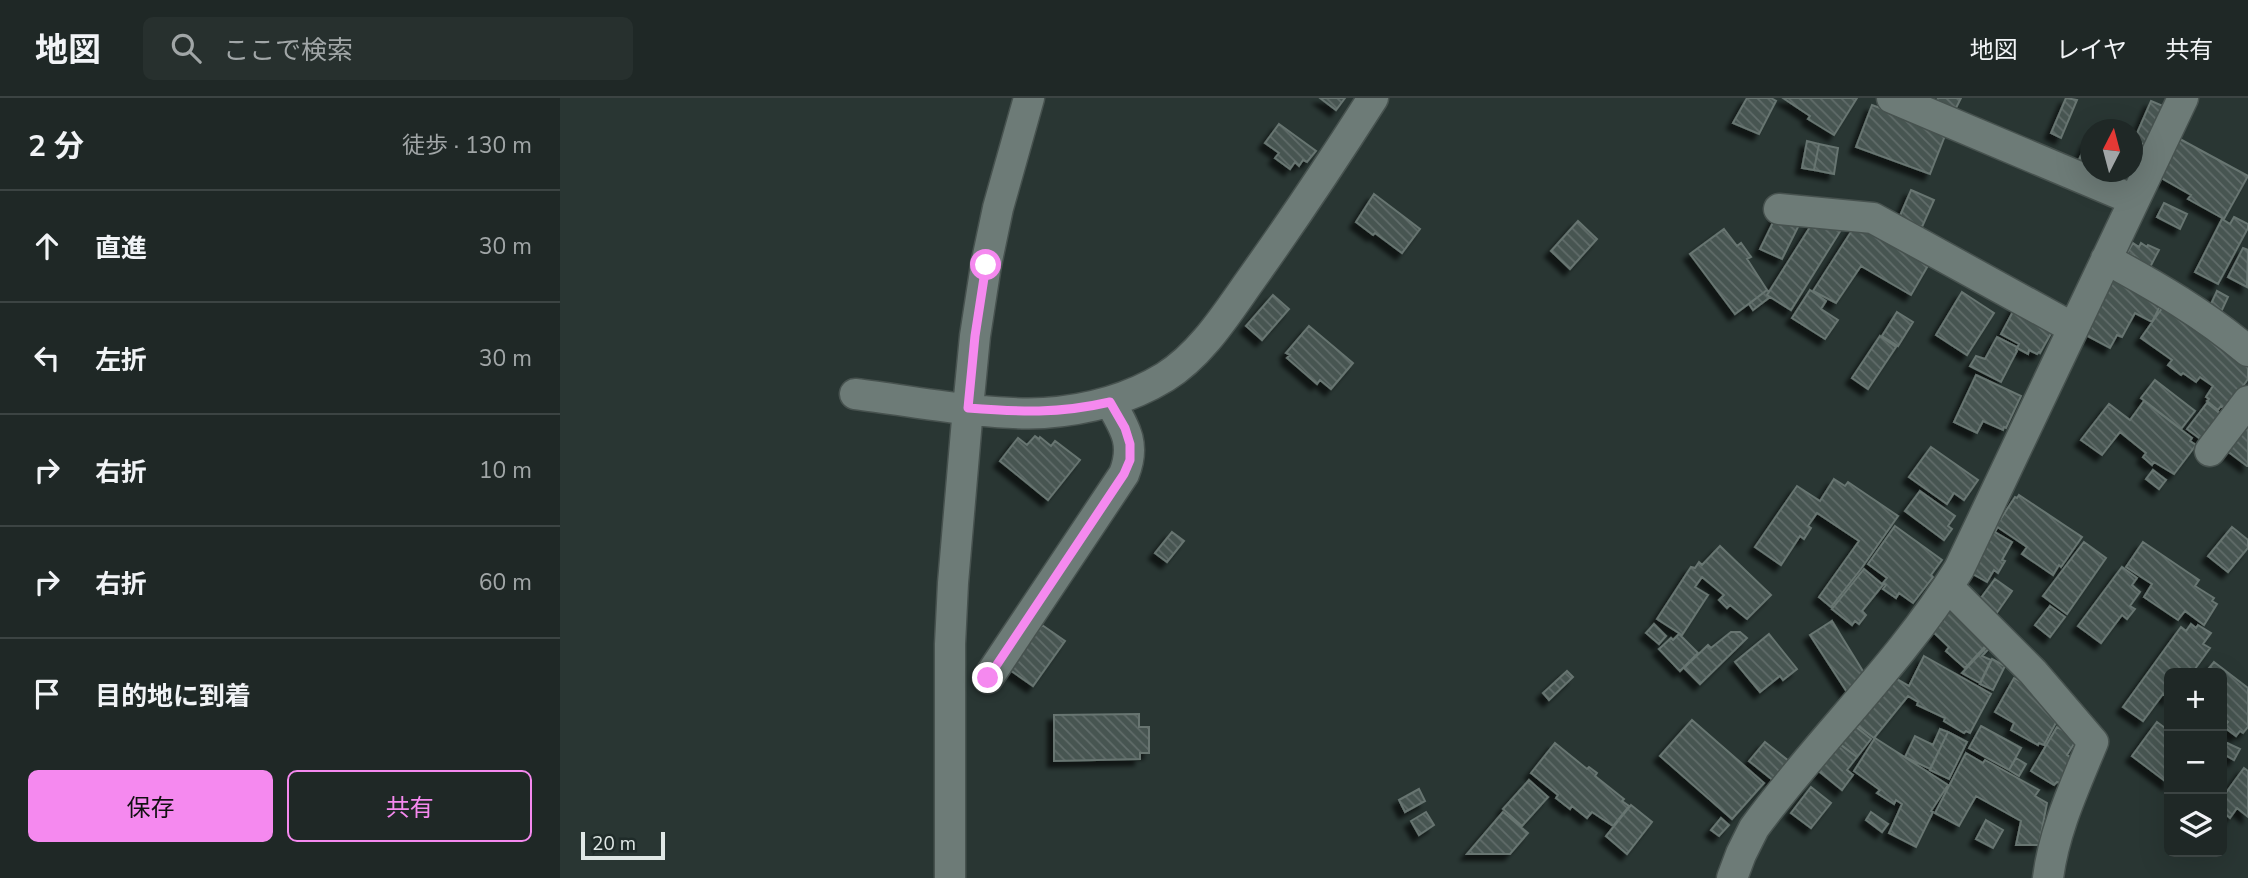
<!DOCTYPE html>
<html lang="ja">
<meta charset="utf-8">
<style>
body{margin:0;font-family:"Nunito Sans","Noto Sans JP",sans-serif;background:#27302e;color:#f1f3f6}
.controls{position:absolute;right:21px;bottom:21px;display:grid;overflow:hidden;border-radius:10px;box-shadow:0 7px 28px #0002}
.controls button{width:63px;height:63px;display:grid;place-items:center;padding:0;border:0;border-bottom:2px solid #3c4443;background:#1f2826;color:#f1f3f6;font:35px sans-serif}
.compass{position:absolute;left:1520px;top:21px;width:63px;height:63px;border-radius:50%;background:#1f2826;box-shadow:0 7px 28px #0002;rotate:6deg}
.scale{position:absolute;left:21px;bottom:18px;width:84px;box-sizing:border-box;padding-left:7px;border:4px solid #e0e8e6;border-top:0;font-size:19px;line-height:24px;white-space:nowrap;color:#e0e8e6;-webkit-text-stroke:5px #1f2b29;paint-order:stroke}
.stop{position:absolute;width:21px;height:21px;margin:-16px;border:5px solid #f589ef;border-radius:50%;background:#fff}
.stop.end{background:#f589ef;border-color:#fff;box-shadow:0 2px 7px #0008}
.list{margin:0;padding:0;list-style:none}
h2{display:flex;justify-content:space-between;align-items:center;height:91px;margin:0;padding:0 28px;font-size:30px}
h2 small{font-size:23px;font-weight:400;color:#a1a6a7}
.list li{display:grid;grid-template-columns:46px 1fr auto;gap:21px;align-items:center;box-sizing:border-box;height:112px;padding:0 28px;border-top:2px solid #3c4443}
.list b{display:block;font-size:26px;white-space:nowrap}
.list em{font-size:23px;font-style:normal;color:#a1a6a7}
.actions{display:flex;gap:14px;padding:21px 28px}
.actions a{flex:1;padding:16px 0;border:2px solid #f589ef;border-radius:10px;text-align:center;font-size:24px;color:#f589ef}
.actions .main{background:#f589ef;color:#111}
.icon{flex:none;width:38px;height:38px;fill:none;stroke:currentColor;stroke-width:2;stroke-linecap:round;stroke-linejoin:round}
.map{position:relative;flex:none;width:1688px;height:780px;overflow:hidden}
header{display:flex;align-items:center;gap:42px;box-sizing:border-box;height:98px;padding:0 35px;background:#1f2826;border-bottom:2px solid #3c4443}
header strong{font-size:33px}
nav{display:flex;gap:38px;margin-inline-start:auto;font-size:24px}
.search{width:490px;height:63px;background:#27302e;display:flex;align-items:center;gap:18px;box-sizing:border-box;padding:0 24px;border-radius:10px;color:#a1a6a7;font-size:26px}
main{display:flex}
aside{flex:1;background:#1f2826}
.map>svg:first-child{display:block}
.building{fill:url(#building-back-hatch);stroke:#677571;stroke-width:2;filter:url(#shadow)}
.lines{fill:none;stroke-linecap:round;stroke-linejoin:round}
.minor-casing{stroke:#47524f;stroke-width:33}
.minor{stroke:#6d7b77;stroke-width:30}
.route{stroke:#f589ef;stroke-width:9}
</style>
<header>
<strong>地図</strong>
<div class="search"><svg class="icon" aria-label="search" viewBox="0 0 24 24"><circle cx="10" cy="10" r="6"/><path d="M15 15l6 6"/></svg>ここで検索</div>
<nav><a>地図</a><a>レイヤ</a><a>共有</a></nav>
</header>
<main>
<aside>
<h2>2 分<small>徒歩 · 130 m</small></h2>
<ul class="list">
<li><svg class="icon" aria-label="ahead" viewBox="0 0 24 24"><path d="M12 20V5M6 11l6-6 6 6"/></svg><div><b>直進</b></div><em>30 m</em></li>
<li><svg class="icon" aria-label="left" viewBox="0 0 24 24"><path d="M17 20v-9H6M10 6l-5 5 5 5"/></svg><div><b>左折</b></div><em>30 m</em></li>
<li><svg class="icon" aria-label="right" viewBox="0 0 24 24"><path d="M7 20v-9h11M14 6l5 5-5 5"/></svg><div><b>右折</b></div><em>10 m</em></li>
<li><svg class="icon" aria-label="right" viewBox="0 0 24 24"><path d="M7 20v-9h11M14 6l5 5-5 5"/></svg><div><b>右折</b></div><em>60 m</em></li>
<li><svg class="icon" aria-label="arrive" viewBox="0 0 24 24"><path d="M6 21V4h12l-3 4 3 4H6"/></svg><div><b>目的地に到着</b></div></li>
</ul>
<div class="actions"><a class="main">保存</a><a>共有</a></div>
</aside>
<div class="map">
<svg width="1688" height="780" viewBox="0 0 1688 780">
<defs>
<pattern id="building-back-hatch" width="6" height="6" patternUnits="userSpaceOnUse" patternTransform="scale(1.75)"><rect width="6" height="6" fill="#475451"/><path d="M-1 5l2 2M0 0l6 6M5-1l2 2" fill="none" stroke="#616d6a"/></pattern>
<filter id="shadow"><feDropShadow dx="-6" dy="6" stdDeviation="2" flood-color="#0009"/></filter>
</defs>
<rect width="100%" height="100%" fill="#293633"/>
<path class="building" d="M760,0H785L776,12Z
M1187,0H1211L1216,3L1199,36L1173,25Z
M1223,0H1297L1274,37L1248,21L1250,18Z
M1378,0H1401L1395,12L1376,5Z
M1506,0L1517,2L1501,40L1491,35Z
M1591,3L1603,8L1585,47L1574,42Z
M1312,7L1386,35L1370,76L1296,49Z
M719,26L756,53L747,64L743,62L739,68L735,64L730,71L715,60L719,55L705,45Z
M1618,40L1688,78L1664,121L1628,101L1631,97L1598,78Z
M1528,42L1531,43V72L1517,66Z
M1247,43L1259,46L1254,72L1242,70Z
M1259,46L1278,50L1274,76L1254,72Z
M1351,92L1374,102L1362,129L1339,120Z
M814,96L860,131L842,155L815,135L813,137L796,124Z
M1604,105L1627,116L1620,131L1597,119Z
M1217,116L1239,127L1222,161L1200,151Z
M1257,118L1284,127L1231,212L1207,197Z
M1674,119L1688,126V130L1658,186L1635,174L1662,121L1670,126Z
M1018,123L1037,141L1010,171L991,153Z
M1298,123L1370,164L1351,197L1301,168L1276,205L1253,193Z
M1164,131L1177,148L1181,145L1191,159L1187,161L1207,192L1175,216L1130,156Z
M1573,145L1579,149L1581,145L1587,149L1588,147L1599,152L1588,173L1572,162L1574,158L1567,155Z
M1683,150L1688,152L1687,189L1668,179Z
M1553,174L1604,200L1592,224L1575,215L1562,239L1557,237L1550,250L1522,235Z
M1207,192L1209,194L1207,197L1210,199L1193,212L1189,206Z
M1250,192L1266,203L1261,211L1278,222L1265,241L1232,220Z
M1657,193L1668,199L1661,214L1650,208Z
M1402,194L1434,215L1407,257L1376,237Z
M713,197L729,211L702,242L686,228Z
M1457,206L1494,230L1480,255L1479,254L1477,256L1469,252L1468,256L1457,250L1459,246L1441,236Z
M1605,206L1688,269V281L1676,298L1669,313L1661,308L1658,312L1647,303L1649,301L1646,299L1653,288L1640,279L1636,284L1623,275L1621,277L1608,267L1612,262L1581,240Z
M1337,214L1353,224L1338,248L1322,238Z
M749,228L793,265L771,291L760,282L757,286L727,260L730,257L726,255Z
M1320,238L1336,249L1308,291L1292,280Z
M1437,239L1457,249L1456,252L1457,253L1441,284L1410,268L1416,258L1425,261Z
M1416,277L1461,298L1446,330L1444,329L1443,332L1423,323L1417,335L1394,324Z
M1595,282L1635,313L1621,331L1581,300Z
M1584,303L1632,340L1630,343L1636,347L1614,376L1594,364L1592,367L1583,359L1586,355L1560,334L1542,357L1521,342L1549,306L1570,322Z
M1647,305L1666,320L1646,345L1627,331Z
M1688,316V368H1687L1662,349Z
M475,338L479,341L480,339L491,348L495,343L520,362L488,402L440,363L458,340L467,347Z
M1371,349L1418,382L1404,402L1394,395L1387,406L1349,379Z
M1593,372L1606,382L1599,391L1586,381Z
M1274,381L1285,388L1288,384L1338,418L1301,471L1271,509L1259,499L1299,443L1257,415L1248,428L1251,430L1244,441L1240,438L1221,467L1195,449L1237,388L1260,403Z
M1360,393L1395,418L1388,428L1392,431L1384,442L1345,413Z
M1459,397L1522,439L1501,469L1499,467L1493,477L1462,456L1467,449L1436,428L1455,399L1457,400Z
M1430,426L1437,430L1435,434L1452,444L1442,462L1445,463L1438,475L1434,472L1427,484L1406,472Z
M1335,428L1382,462L1371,477L1373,479L1353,505L1339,495L1336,500L1323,491L1326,487L1323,485L1327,480L1308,466Z
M1672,429L1688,442V450L1668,474L1648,458Z
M612,434L624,443L607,464L595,455Z
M1524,444L1546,460L1507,516L1483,498Z
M1583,444L1639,482L1635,488L1654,500L1652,503L1657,506L1644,527L1625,513L1618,522L1584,499L1592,486L1566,469Z
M1160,448L1211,497L1187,521L1170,507L1167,510L1159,502L1164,497L1142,479L1135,489L1148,497L1122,537L1097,521L1131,469L1135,470L1139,464L1142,467Z
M1562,469L1577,480L1572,487L1580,494L1570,508L1575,511L1567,521L1562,517L1541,545L1518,528Z
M1304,471L1323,487L1302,513L1306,517L1299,526L1295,523L1292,527L1272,511Z
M1435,481L1452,493L1436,516L1421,500Z
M1394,507L1432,541L1405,570L1386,553L1389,549L1371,532Z
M1490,508L1505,519L1490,539L1475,527Z
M1272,523L1304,575L1287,594L1250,537Z
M1094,526L1106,538L1099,546L1086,535Z
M1631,526L1636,530L1638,527L1651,535L1643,546L1650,550L1632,575H1609V601L1603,596L1583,623L1563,609L1621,529L1626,533Z
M482,527L505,543L473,588L450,572Z
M1171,534H1180L1187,540L1140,586L1124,570L1148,547L1151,550Z
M1119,536L1138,555L1120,573L1099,551L1111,540L1113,542Z
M1209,536L1237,571L1223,582L1220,578L1200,594L1175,564Z
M1433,542L1435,544L1422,558L1431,562L1420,585L1402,575Z
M1364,558L1431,596L1410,635L1406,633L1404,635L1384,623L1385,620L1357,607L1358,604L1348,598L1314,640L1293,624L1332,578L1349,588Z
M1432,561L1445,568L1433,592L1420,586Z
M1654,564L1688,590V629L1683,635L1680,633L1676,638L1664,629L1668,624L1662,619V575H1645Z
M1007,573L1013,579L989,602L983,595Z
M1454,580L1475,592L1499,619L1484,647L1479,645L1478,647L1451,632L1454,625L1435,614Z
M579,616V629H589V655H580V661L494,663V617Z
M1132,622L1204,685L1172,721L1100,658Z
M1597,624L1609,633V686L1572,658Z
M1291,625L1311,641L1297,659L1277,644Z
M1421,628L1461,650L1449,672L1409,650Z
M1497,629L1517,641L1507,657L1514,661L1500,685L1497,684L1494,687L1471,673Z
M1380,631L1388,634L1370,671L1345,659L1355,638L1373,647Z
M1388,634L1407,644L1389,681L1370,672Z
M1315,640L1388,687L1371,713L1373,714L1356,749L1329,735L1342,706L1336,702L1334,706L1317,695L1320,692L1294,673Z
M1276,643L1297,659L1287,672L1293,677L1282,692L1255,670Z
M1205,644L1230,664L1214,683L1189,663Z
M995,645L1027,671L1029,669L1037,675L1035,678L1064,701L1062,703L1069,708L1053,728L1032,714L1027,720L1012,708L1010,711L996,700L998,697L971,675Z
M1667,645L1680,651L1674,662L1662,655Z
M1406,655L1423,665L1425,662L1479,692L1475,698L1487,705L1479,747H1456L1461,723L1416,698L1399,728L1375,715Z
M1456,660L1466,666L1459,678L1449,672Z
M1684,670L1688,673V719L1677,710L1670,720L1662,713V695L1665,696Z
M969,682L988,699L962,728L943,711Z
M1251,689L1271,705L1251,730L1231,715Z
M859,691L865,703L845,714L839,702Z
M1071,707L1092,724L1067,756L1046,738Z
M866,714L874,727L859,737L851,723Z
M943,714L968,735L950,756H907Z
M1311,714L1328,726L1322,734L1306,722Z
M1161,720L1169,727L1159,738L1151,732Z
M1426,722L1443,732L1433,750L1416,741Z"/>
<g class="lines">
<g class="minor-casing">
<path id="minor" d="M1332,0L1574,102
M1219,111L1313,120L1513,230
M1546,161C1596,188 1644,216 1688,253
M295,296C354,303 426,318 484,315C527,312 569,301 605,279C642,256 667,215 692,180C734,121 774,61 813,0
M1650,353L1688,303
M1388,489L1473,574L1533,644C1515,688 1494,732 1488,780
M428,580L564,376C576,346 565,330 550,304
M390,780V546L393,485L408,310L415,238L426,167L438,110L469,0
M1172,780L1181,756L1194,730C1259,641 1341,565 1399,471L1623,0"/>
</g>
<use href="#minor" class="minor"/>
</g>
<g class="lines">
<path class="route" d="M426,167L415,238L408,310C460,314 498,316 550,304L565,330L570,346V362L564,376L428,580"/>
</g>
</svg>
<div class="controls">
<button>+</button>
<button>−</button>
<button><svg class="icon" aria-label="layers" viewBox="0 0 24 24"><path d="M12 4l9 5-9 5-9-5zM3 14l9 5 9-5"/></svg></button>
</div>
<svg class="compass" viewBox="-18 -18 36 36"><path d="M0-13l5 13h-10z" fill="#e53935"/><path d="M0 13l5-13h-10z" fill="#a1a6a7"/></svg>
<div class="scale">20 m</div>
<div class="stop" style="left:426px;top:167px"></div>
<div class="stop end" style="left:428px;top:580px"></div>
</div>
</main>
